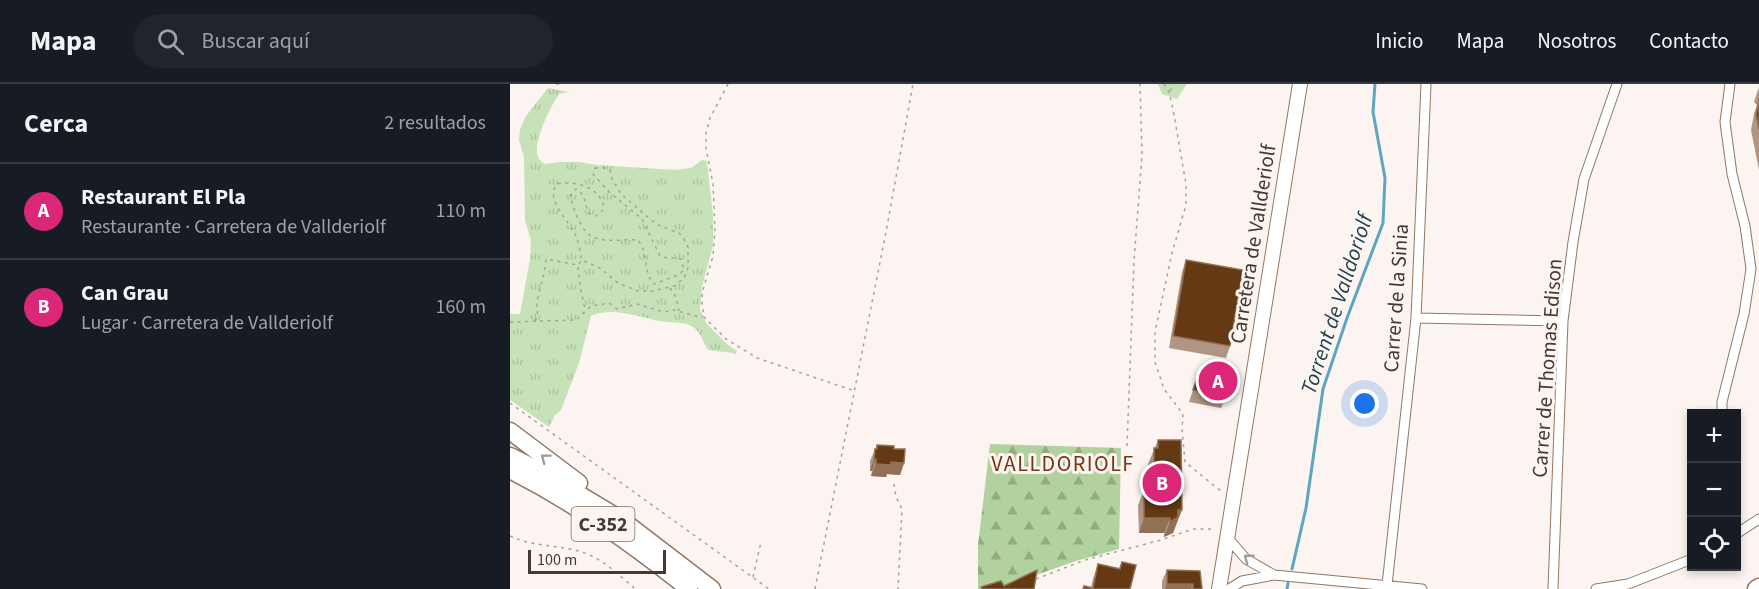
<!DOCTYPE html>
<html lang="es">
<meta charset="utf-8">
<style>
body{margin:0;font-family:"Source Sans 3",sans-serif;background:#20242c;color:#f1f3f6}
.controls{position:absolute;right:18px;bottom:18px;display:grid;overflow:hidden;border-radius:0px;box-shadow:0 3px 9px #0003}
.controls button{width:54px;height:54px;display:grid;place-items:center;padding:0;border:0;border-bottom:2px solid #363941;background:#171b24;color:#f1f3f6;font:30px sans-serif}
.scale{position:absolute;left:18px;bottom:15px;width:138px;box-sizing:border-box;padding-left:6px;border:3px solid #463930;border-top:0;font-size:16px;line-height:21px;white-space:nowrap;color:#463930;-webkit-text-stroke:4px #fbf4f0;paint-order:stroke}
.you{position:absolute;left:855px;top:320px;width:21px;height:21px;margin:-15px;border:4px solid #fff;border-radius:50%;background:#1a73e8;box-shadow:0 0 0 9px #1a73e833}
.badge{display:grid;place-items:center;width:39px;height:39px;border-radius:50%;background:#db2777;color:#fff;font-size:20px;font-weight:700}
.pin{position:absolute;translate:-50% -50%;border:3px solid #fff;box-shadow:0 2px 6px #0006}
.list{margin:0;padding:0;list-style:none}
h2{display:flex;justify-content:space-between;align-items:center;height:78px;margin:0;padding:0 24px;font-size:26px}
h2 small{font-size:20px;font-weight:400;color:#9ea1a6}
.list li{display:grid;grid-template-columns:39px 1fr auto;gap:18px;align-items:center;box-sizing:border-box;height:96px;padding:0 24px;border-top:2px solid #363941}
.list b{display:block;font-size:22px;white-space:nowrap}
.list p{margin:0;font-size:20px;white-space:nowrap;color:#9ea1a6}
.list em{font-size:20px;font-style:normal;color:#9ea1a6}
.icon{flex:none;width:33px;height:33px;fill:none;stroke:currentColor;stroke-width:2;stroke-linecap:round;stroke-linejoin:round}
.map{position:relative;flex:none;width:1249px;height:505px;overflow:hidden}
header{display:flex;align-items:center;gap:36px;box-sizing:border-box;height:84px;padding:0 30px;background:#171b24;border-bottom:2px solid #363941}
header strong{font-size:28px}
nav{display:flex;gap:33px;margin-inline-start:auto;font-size:21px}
.search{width:420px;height:54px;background:#20242c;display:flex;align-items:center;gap:15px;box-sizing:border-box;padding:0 21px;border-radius:33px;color:#9ea1a6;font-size:22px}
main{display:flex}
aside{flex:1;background:#171b24}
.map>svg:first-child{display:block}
.grass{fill:url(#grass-tufts)}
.forest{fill:url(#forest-firs)}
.park{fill:#c7e2b8}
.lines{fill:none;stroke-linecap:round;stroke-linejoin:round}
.stream{stroke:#5ea5bd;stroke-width:3}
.street-casing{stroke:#937762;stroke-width:11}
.secondary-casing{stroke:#937762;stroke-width:16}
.highway-casing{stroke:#937762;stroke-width:19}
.path{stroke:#a9a09a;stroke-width:1.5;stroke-dasharray:3 4.5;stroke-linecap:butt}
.street{stroke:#fff;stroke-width:9}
.secondary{stroke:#fff;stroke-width:14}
.highway{stroke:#fff;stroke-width:16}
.wall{fill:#b09682}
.shaded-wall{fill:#917155}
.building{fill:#643913;stroke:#917155;stroke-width:1.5}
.oneway{stroke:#a29c98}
.labels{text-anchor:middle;stroke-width:6;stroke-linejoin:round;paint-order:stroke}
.shield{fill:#fbf4f0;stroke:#7c716a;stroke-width:1.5}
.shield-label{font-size:20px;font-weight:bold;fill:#463930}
.street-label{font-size:21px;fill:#463930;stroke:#fbf4f0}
.water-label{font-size:22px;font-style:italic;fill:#1d3f4a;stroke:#fbf4f0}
.neighbourhood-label{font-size:22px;letter-spacing:1.5px;fill:#743511;stroke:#fbf4f0}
</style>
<header>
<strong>Mapa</strong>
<div class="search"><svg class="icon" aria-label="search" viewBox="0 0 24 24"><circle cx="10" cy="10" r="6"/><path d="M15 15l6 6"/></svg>Buscar aquí</div>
<nav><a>Inicio</a><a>Mapa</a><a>Nosotros</a><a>Contacto</a></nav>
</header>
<main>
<aside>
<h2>Cerca<small>2 resultados</small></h2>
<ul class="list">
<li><span class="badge">A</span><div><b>Restaurant El Pla</b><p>Restaurante · Carretera de Vallderiolf</p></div><em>110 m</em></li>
<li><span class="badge">B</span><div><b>Can Grau</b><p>Lugar · Carretera de Vallderiolf</p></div><em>160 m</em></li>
</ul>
</aside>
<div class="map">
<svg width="1249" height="505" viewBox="0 0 1249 505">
<defs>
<pattern id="grass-tufts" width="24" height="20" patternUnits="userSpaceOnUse" patternTransform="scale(1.5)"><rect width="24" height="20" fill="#c7e2b8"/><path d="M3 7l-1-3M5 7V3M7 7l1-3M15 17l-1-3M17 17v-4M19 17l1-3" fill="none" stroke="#acc39e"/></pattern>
<pattern id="forest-firs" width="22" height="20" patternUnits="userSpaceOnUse" patternTransform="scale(1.5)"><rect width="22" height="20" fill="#b1d29e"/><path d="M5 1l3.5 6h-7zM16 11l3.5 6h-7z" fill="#92ab81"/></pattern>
</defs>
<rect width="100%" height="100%" fill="#fbf4f0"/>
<path class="grass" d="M38,4L59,8L49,10C41,22 22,59 28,73C29,76 32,78 35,80L50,78H69L87,81L166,86L181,84L192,76L197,77L203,132V162L192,203L190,225L196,239L218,261L227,267L225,271L223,269L198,266C193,259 191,248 183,243C174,237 160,239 150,237C130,233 101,222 81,232L69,279L51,326L45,331L39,343L0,316V230H10L20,175L21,156L15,137L14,73L9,56L10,45L16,32Z"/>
<path class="forest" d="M480,360L611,364L609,465L566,477L486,505H468V461Z"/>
<path class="park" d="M648,0H677L667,15L652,10Z"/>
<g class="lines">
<path class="stream" d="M782,485L796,424L813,305L837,234L873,139L875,94L863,28L865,0
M777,505L778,499"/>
<g class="street-casing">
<path id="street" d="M906,234L1053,237
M1212,330V318L1234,230L1241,185L1235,142L1222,90L1215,38L1220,0
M1226,450L1249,435
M717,453L736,475L764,491
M877,501L906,234L916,0
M719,505L732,497L764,491L912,505
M1043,505L1053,237L1063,158L1074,95L1107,0
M1086,505L1118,500L1182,475"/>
</g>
<g class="secondary-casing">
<path id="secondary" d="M709,505L790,0"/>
</g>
<g class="highway-casing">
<path id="highway" d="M0,347L69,399
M0,372L32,388L112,436L202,505
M0,386C65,419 122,460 179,505
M1246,505L1249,503"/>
</g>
<path class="path" d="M46,0H52
M218,0L200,34L196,49V64L203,100L205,145L203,172L192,209V220L194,233L216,255L247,274L345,307
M654,0L659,8L663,25L676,100V121L662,169L645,248V278L654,305L673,330L672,345L675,378L712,408
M660,7L664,0
M85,84H95L100,86L102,95L111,110L141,136L148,141L169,149L174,155L178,163V184L174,194L164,202L142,207H128L108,199L90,184L72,176C70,169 69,159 66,152C60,138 34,115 47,100C64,96 92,103 94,125L86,132L78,129C75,120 76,110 66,105L60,112C65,127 71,152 89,155C101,158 115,155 128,156C139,170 133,189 144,200L168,191L174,186L171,175C164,173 157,175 150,172L132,135L98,107L83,90Z
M68,183L70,202L75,225
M160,204L166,213L169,227
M25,237C30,229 25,222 28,213C31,200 35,189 36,175L68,181L72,176
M0,238L66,236L81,222L99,219L107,225L127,220L154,228L164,226L189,233L193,232
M0,319L259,505
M617,362L624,177L632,71L630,0
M384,400L386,413L392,425L388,505
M0,452C21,462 43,461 65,466C90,472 107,489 125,505
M243,493L251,458
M526,495L575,476L651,456L683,445H705
M305,505L376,148L403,0"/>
<use href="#street" class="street"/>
<use href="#secondary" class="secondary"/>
<use href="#highway" class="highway"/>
</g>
<path class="wall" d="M1249,3V86L1241,46L1244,30L1247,21L1244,18Z
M676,176L720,262L716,274L659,264L672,188Z
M687,294L716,313L711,324L679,318Z
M648,356L666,442H665L663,449L654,453V449H629L628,421L634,406H638V380Z
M367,361L384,365L394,379L390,391L377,390L376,393L361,392L362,387H360V377Z
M612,478L620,505L581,504L583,495L588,480L609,484Z
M657,486L692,505H652V497Z"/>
<path class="shaded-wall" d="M364,375H366L362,387H360Z
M381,378L394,379L390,391L377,390L376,393L361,392L366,380Z
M668,426H672L663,449L654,453L660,438Z
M634,434H660L654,449H629Z
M657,500H683L681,505H655Z"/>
<path class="building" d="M1249,15V45L1246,31Z
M676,176L733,186L720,262L663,252Z
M687,294L699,297L700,295L718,297L716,313L683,306Z
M648,356H671L672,426H668V433L660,438V434H634V406H641V403H644V364H648Z
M367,361L384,362V365H395L394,379L381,378V381L366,380V375H364L365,365H367Z
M612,478L626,481L620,505H573L574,502L583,504L588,480L610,485Z
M527,486L524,505H472L471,503L491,497L494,502Z
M657,486L690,487L692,505H683V500H657Z"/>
<defs><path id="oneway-chevron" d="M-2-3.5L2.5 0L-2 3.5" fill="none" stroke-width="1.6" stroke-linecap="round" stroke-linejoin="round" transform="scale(1.5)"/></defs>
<g class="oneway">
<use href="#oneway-chevron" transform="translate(35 374) rotate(-143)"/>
<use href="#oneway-chevron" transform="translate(738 474) rotate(-142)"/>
</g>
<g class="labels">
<rect class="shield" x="61.5" y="423" width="63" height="34" rx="4.5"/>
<g class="shield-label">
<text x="93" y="447">C-352</text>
</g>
<g class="street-label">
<text transform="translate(743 160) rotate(-81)" y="7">Carretera de Vallderiolf</text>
<text transform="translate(886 214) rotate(-86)" y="7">Carrer de la Sinia</text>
<text transform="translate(1037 284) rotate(-86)" y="7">Carrer de Thomas Edison</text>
</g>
<g class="water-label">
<text transform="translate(826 220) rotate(-72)" y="8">Torrent de Valldoriolf</text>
</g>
<g class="neighbourhood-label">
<text x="553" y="387">VALLDORIOLF</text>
</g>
</g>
</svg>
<div class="controls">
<button>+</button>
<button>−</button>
<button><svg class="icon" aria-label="locate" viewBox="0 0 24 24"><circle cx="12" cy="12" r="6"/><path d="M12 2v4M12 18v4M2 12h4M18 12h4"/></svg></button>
</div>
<div class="scale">100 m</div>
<div class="you"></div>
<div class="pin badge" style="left:708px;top:297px">A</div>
<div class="pin badge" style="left:652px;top:399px">B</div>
</div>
</main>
